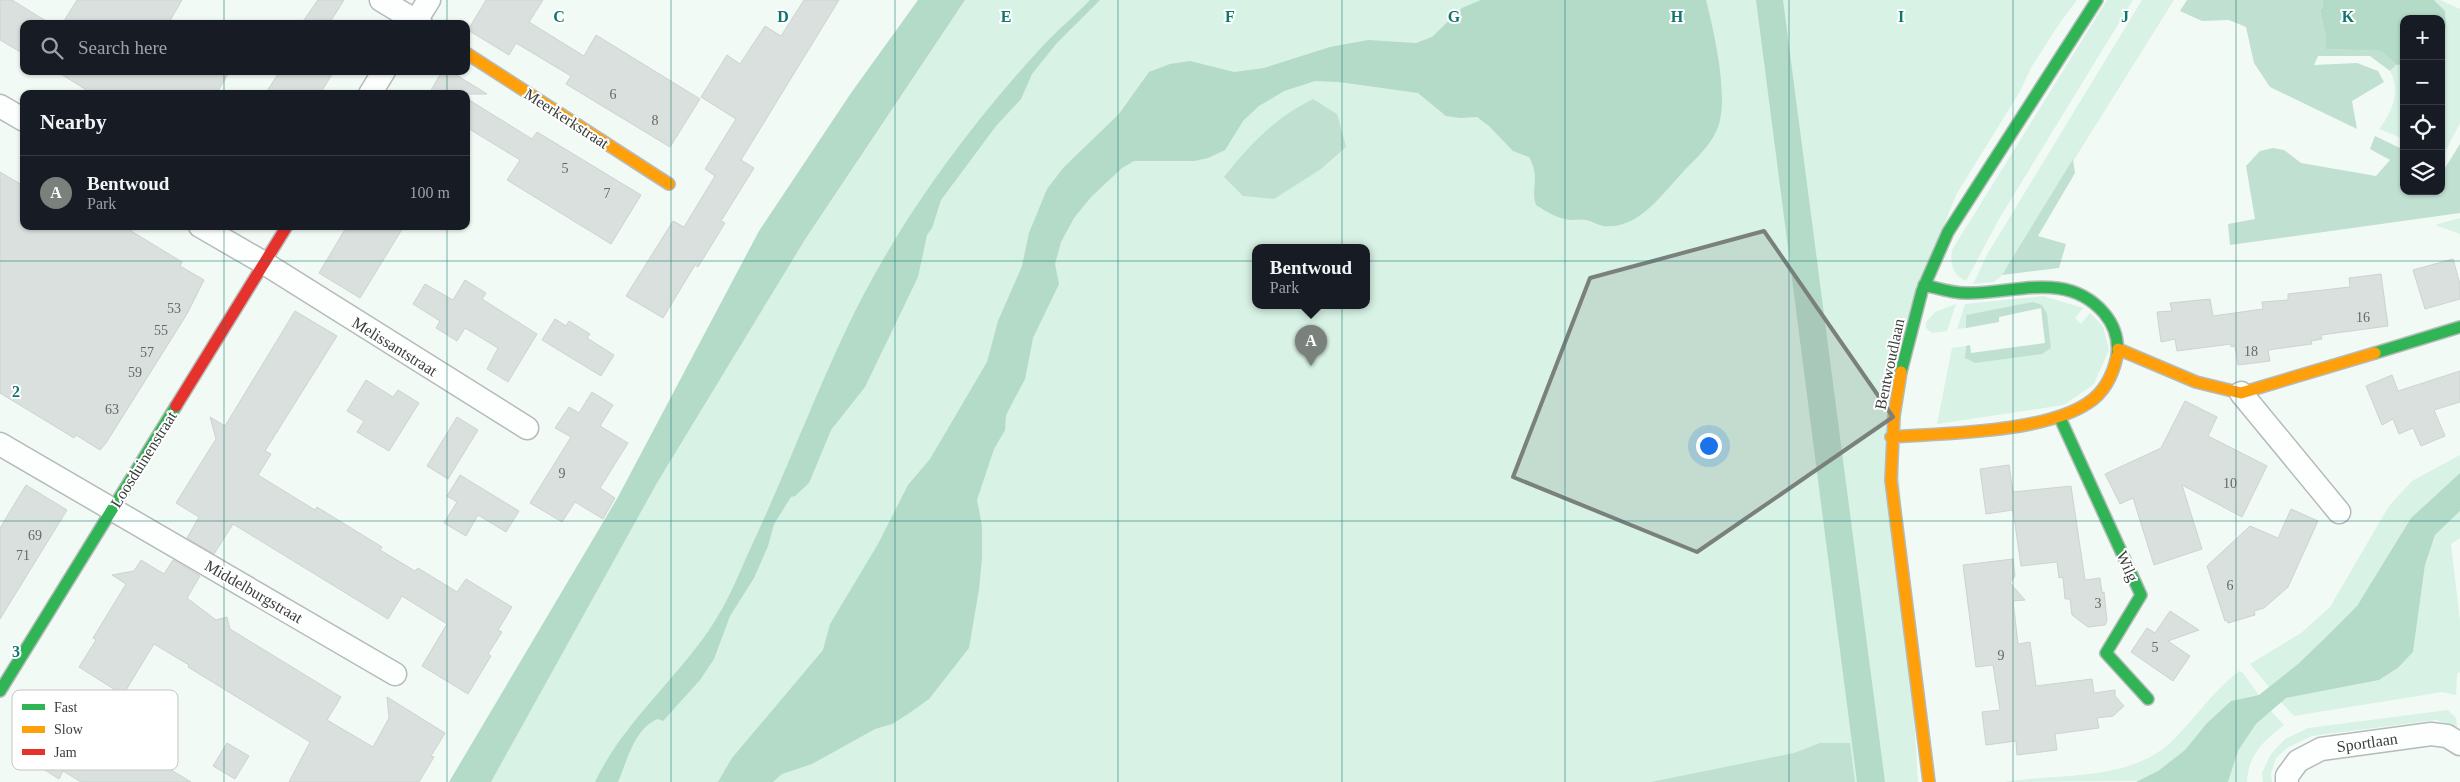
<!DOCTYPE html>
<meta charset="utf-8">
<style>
body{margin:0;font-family:Georgia,serif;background:#20242c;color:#f1f3f6}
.controls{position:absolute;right:15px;top:15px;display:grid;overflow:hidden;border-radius:10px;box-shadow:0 1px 4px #0004}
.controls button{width:45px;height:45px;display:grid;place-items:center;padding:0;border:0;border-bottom:1px solid #363941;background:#171b24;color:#f1f3f6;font:25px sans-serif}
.you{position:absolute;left:1708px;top:445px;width:18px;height:18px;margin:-12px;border:4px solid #fff;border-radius:50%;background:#1a73e8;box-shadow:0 0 0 8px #1a73e833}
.badge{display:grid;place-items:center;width:32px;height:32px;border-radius:50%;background:#7a807c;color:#fff;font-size:16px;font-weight:700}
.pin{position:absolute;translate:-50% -41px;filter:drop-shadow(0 1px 2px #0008)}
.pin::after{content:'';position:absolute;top:26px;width:18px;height:15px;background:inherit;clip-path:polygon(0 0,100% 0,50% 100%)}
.popup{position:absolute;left:1252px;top:244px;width:118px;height:65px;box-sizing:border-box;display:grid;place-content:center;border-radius:10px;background:#171b24;filter:drop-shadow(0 1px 4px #0005);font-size:16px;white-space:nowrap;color:#9ea1a6}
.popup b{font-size:19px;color:#f1f3f6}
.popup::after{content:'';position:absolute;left:50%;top:100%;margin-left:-10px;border:10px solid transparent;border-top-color:#171b24}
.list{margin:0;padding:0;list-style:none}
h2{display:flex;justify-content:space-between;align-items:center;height:65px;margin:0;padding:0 20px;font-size:21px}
h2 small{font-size:16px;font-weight:400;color:#9ea1a6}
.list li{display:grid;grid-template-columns:32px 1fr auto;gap:15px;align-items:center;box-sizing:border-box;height:75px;padding:0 20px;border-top:1px solid #363941}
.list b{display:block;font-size:19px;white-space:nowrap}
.list p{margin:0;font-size:16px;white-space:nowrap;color:#9ea1a6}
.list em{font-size:16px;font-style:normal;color:#9ea1a6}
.icon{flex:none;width:28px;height:28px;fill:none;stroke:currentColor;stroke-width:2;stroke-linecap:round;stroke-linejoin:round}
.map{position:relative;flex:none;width:2460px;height:782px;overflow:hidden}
.search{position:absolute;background:#171b24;box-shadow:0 1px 4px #0004;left:20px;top:20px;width:450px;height:55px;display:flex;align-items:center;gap:12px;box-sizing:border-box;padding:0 18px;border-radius:10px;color:#9ea1a6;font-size:19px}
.panel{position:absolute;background:#171b24;box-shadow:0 1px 4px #0004;left:20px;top:90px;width:450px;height:140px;border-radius:10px}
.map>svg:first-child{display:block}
.green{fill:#d8f2e5;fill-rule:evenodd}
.forest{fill:#c0e0d1}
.water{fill:#b4dac8}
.building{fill:#dae0dd;stroke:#cdd4d0}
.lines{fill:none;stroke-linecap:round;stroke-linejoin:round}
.street-casing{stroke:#b5bbb8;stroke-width:25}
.fast-casing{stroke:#b5bbb8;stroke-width:14}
.slow-casing{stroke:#b5bbb8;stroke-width:14}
.jam-casing{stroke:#b5bbb8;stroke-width:14}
.street{stroke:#fdfefe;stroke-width:22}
.fast{stroke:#30b455;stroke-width:11}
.slow{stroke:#ff9f0a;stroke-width:11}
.jam{stroke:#e5322d;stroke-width:11}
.marked{fill:#7a807c;fill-opacity:0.2;stroke:#7a807c;stroke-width:4;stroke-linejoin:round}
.grid{fill:none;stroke:#0f766e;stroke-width:1;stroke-opacity:0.55}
.labels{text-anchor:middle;stroke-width:4;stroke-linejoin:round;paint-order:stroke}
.number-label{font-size:14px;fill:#646966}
.street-label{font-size:16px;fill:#393e3b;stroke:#fff}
.key{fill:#fff;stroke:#c4c5c4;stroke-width:1}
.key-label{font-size:14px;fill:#393e3b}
.grid-label{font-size:16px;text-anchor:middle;font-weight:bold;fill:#0f766e;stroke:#fff;stroke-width:4;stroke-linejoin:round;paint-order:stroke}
</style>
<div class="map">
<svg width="2460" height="782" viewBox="0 0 2460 782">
<rect width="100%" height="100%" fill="#f2faf6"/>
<path class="green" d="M965,0H2077L2059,24L2031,68L2019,93L1956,195L1892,357L1918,782H491L657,483L806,238ZM1256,247H1366V305H1256Z
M2107,0H2133L1999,219L1966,281C1952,275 1950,264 1952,250Z
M2142,0H2174L2002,275L1994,282L1973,284L1988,253Z
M2434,0H2440L2460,9V123L2443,156L2441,155V44L2446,26L2445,11Z
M2404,64V139L2379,129C2392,113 2401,91 2390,71L2396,65Z
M2460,218V234L2435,225Z
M2043,296L2083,308L2075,318L2081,324L2090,313L2103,326L2109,350L2094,384L2064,405L1937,424L1952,348L1966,346L1965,358L2051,348L2042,305L1966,315V328L1957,329L1965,304Z
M1956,304L1947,331L1932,333L1926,328V322L1935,312Z
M2460,455V473L2411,518L2357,606L2298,664L2269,687L2250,664L2301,633L2330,607L2389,506L2412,481Z
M2460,511V538L2451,544L2460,621V672L2457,674L2456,695L2442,692L2294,716L2281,702L2286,698L2379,680L2399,668L2413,652L2425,566L2435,535Z
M2239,671L2243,673L2259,695L2231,701L2207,723L2185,750L2158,771L2140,781L2005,782C2058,773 2127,782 2170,743C2194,720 2212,692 2239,671Z
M2448,710L2456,718L2457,727L2436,720L2312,736L2287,748L2276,758L2271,774L2272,782H2263L2262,773L2271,754L2285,739L2308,728Z
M2271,711L2284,725C2264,741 2248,754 2247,782H2228L2238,751L2256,724Z"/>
<path class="forest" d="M2187,0H2322L2323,6L2320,11L2326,38V49L2381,51L2396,65L2390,71L2370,56H2318L2314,65L2357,63L2378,71L2384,82L2352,101L2357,129L2270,87L2254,63L2246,27L2229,20L2202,21L2180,11Z
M1313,99L1337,114L1346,147L1321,169L1274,199L1243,196L1224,177C1251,143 1275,118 1313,99Z
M2375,136L2404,150V191H2441V167L2445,168L2460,144V213L2230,245L2228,224L2255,219L2246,166L2260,151L2273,148L2284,150L2301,163L2376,176L2390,160L2370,149Z
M2073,159L2075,173L2038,236L2066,244L2059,268L2002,275Z
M2033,302L2042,305L2047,314L2051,348L2042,354L1975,363L1965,358L1966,346L1970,345L1971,353L2045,343L2041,308L1999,317V322L1966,328V315Z
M1820,743H1850L1855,782H1651L1794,753Z"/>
<path class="water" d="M918,0H965L806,238L657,483L491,782H449L618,497L759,231L851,93Z
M1090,0H1100L1056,44L1032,74L1021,99L996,126L941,200L932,228L927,235L918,277L865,387L831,430L809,483L795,496L791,497L774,524L768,546L754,578L730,616L714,659L700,680L663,721L658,719C635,727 627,761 618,782H595C627,715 687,672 722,609C734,588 742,566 752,545C785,474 813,400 846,330C894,228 964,132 1040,49C1056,31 1074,17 1090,0Z
M1481,0H1706C1714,31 1728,94 1719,124C1713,144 1696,158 1683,172C1662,194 1638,230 1604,226C1597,225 1592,221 1586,220C1581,219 1576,220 1571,220C1558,219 1547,212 1536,205C1530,188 1541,178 1529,157L1513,151L1489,126L1477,117L1460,118L1446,116L1418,93L1339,82L1315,81L1284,91L1259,106L1243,121L1225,150L1208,158L1194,161H1134L1122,168L1091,197L1074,218L1061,242L1055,264L1059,284L1033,338L1025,379L1006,415L1005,430L994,449L977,500L982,526V558L979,589L969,648L929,699L908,714L892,724L875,729L812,764L782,774L773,782H718L732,758L823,650L830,624L878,544L908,485L930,459L987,362L998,321L1022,266L1029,233L1047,189L1064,167L1119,114L1149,72L1170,64L1190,61L1234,72L1264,68L1330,47L1368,40L1416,43L1432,37L1462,8Z
M1756,0H1783L1885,782H1857Z
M2322,0H2434L2445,11L2446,26L2441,44V19H2404V64L2396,65L2381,51L2326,49V38L2320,11L2323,6Z
M2460,473V511L2435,535L2425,565L2413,652L2398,668L2379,680L2286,698L2256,724L2238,751L2228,782H2136L2158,771L2185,750L2207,723L2231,701L2259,695L2298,664L2330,633L2357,606L2411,518Z"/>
<path class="building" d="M0,0H12L51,24H24V54L0,40Z
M77,0H182L168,24H62Z
M318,0H344L329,24H301Z
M486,0H543L529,22L584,56L596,35L700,99L670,147L566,84L571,76L516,43L509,55L468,30Z
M804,0H839L741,160L754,168L721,221L725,223L698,267L695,265L663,318L626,296L673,221L684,227L715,176L705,169L736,119L701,97L727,55L740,64L765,26L781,36Z
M56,71H230L216,94H93Z
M280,71H334L320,94H265Z
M442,71H450L487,94H429Z
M466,98L532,139L537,132L641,195L611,244L507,180L520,160L466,127Z
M0,172L24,186V226H123L182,262L180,266L204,280L187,314L106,443L100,450L76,435L74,438L0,393Z
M347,226H404L360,298L319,273Z
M2453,259L2460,284V299L2425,309L2413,270Z
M2381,274L2388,326L2321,335L2322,339L2311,341L2312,344L2268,350L2270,361L2238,365L2235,346L2231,347V344L2177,351L2175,339L2161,342L2157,312L2172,311L2170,303L2210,299L2213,316L2263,309L2262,302L2288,300V294L2350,287L2349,278Z
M465,280L486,293L482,299L537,334L508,382L487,369L498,348L465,328L457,341L436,328L440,321L413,304L425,284L453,300Z
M295,311L337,336L265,451L271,454L258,475L315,510L317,507L382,547L380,550L415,571L418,568L457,592L466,579L512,607L498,630L502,632L488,654L491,656L468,694L422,666L447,624L402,596L388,619L233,524L214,554L187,538L199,517L176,503L216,439L210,417L225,426Z
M555,319L566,326L569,321L590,334L587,338L614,355L601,376L542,340Z
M2460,371V402L2434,410L2445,436L2421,446L2413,428L2399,434L2393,419L2382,425L2366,386L2392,375L2398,391Z
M366,380L393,397L398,390L419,403L389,451L357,432L364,421L347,411Z
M592,392L613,405L600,426L628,443L600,488L615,498L603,519L575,502L562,522L530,503L571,437L555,428L569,407L579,413Z
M2185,401L2217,417L2208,436L2267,466L2242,517L2182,485L2202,549L2154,565L2133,498L2120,504L2105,474L2161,448Z
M457,417L478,430L448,479L427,466Z
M2009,465L2013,492L2071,486L2085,580L2100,578L2102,593L2104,592L2107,621L2105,625L2088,627L2072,615L2070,599H2065L2063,577L2059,578L2057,562L2021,566L2013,510L1986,514L1980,469Z
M460,475L519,511L506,532L478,515L466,536L444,523L457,502L447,496Z
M26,485L67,510L0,619V528Z
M2291,509L2318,521L2288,587L2264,608L2254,611L2255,615L2228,623L2227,620L2225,621L2207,566L2250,526L2278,538Z
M2013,559L2015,576L2010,583L2025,600L2013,601L2018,644L2030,642L2036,686L2092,679L2094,693L2115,690V696L2124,706L2113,716L2097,718L2099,728L2055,734L2057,750L2017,755L2016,741L1986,745L1982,712L2000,710L1993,665L1976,667L1963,565Z
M141,560L164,574L173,560L200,576L187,598L216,620L227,617L230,629L341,697L327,720L373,747L389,718L387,697L445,733L431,756L434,757L419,782H289L310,742L188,667L189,665L154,644L123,695L79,667L96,640L93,638L126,584L112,575L134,571Z
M2170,611L2199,630L2168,641L2190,656L2173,681L2131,652L2147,628L2155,633Z
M141,690L163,704L149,726L127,713Z
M56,709L100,736L95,744L132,768L142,752L191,782H81L63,771L59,779L21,755L48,715L52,717Z
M227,743L249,756L235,779L213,766Z"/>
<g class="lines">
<g class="street-casing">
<path id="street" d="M381,0L421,24
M414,24L429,0
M370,94L384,71
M0,106L24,120
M200,226L264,263L527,428
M2241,393L2339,512
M0,444L395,674
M2287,782V776L2298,761L2321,749L2431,734L2447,736L2460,744"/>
</g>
<g class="fast-casing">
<path id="fast" d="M1924,285C1938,288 1951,293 1966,293C2014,294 2067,270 2104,313C2115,326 2119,340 2117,356
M2375,353L2460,327
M1901,372L1922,291L1948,232L2097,0
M2060,418L2141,595L2106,653L2148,699
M0,691L176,406"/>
</g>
<g class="slow-casing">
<path id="slow" d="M466,53L669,184
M2118,349L2196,382L2241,393L2375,353
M1901,372L1894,416L1891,480L1929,782
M1891,437C1946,433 2043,433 2088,403C2105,392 2113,375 2117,356"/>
</g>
<g class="jam-casing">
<path id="jam" d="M176,406L287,226"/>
</g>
<use href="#street" class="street"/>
<use href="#fast" class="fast"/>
<use href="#slow" class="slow"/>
<use href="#jam" class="jam"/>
</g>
<path class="marked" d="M1764,231L1893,417L1697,552L1513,477L1590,278Z"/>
<path class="grid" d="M224,0V24M447,0V24M671,0V782M895,0V782M1118,0V782M1342,0V782M1565,0V782M1789,0V782M2013,0V782M2236,0V782M224,71V94M447,71V94M224,226V782M447,226V782M0,261H2460M0,521H2460"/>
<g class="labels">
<g class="number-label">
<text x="613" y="99">6</text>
<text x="655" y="125">8</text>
<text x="565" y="173">5</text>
<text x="607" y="198">7</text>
<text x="174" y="313">53</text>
<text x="2363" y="322">16</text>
<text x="161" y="335">55</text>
<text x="2251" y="356">18</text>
<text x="147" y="357">57</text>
<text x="135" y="377">59</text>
<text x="112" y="414">63</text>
<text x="562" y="478">9</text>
<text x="2230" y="488">10</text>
<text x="35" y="540">69</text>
<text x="23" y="560">71</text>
<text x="2230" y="590">6</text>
<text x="2098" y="608">3</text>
<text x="2155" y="652">5</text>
<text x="2001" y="660">9</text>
</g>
<g class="street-label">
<text transform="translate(567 118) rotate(33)" y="6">Meerkerkstraat</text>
<text transform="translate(395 346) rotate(32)" y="6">Melissantstraat</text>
<text transform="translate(1889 364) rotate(-78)" y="6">Bentwoudlaan</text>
<text transform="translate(143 459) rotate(-58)" y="6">Loosduinenstraat</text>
<text transform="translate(2128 566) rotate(66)" y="6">Wilg</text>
<text transform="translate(254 591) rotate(30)" y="6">Middelburgstraat</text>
<text transform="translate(2367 742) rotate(-8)" y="6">Sportlaan</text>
</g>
</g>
<rect x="12" y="690" width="166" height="80" rx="8" class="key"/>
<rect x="22" y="704" width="23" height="6" fill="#30b455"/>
<rect x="22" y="726" width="23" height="7" fill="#ff9f0a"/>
<rect x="22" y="749" width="23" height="6" fill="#e5322d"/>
<g class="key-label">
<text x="54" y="712">Fast</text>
<text x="54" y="734">Slow</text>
<text x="54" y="757">Jam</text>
</g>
<g class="grid-label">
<text x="559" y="22">C</text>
<text x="783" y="22">D</text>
<text x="1006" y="22">E</text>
<text x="1230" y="22">F</text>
<text x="1454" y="22">G</text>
<text x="1677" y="22">H</text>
<text x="1901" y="22">I</text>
<text x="2125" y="22">J</text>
<text x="2348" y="22">K</text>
<text x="16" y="397">2</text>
<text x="16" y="657">3</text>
</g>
</svg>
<div class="controls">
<button>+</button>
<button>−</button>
<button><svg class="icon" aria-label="locate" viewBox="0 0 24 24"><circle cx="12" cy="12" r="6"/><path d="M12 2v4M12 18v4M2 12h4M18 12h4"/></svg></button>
<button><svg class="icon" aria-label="layers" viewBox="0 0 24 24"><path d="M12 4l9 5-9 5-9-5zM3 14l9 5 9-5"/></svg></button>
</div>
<div class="you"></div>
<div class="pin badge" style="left:1311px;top:366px">A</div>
<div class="popup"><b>Bentwoud</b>Park</div>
<div class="search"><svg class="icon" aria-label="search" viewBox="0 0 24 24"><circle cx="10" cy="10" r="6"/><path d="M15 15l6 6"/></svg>Search here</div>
<section class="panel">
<h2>Nearby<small></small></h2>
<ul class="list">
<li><span class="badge">A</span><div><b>Bentwoud</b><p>Park</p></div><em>100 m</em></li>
</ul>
</section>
</div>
